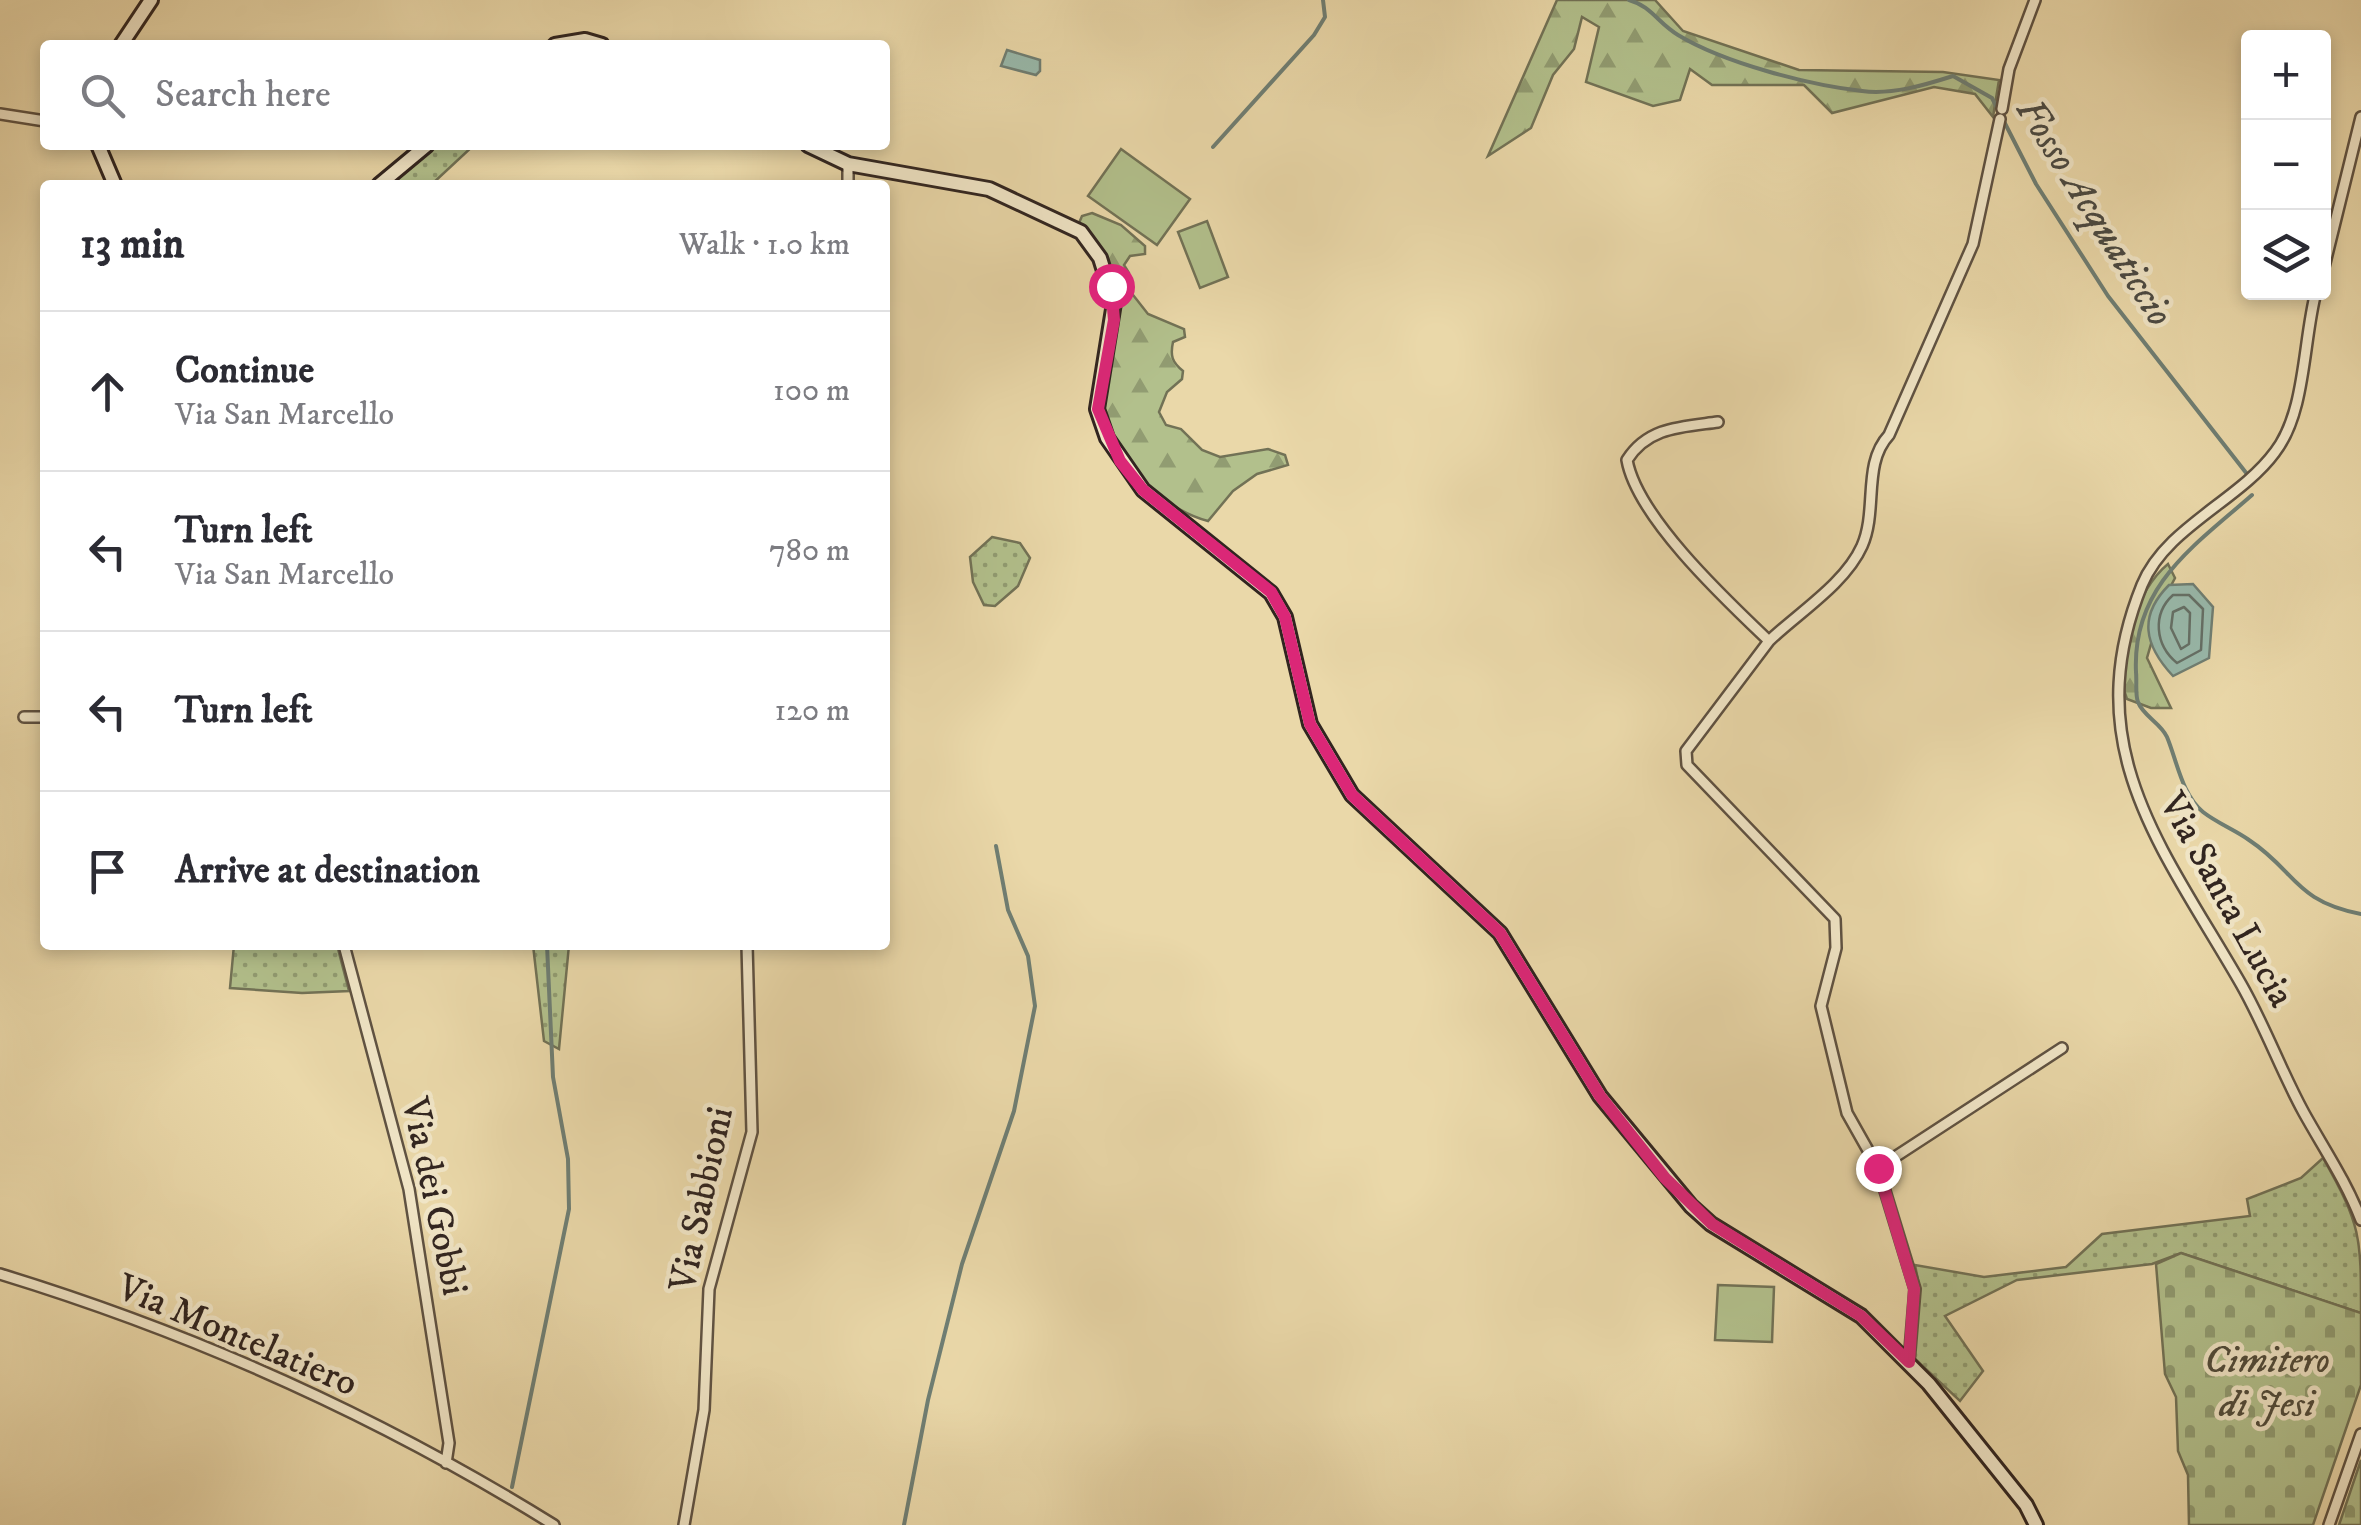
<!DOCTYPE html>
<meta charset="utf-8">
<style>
body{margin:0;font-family:"IM FELL DW Pica",serif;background:#f2f2f3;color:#2b2b33}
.controls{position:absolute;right:30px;top:30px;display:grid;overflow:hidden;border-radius:10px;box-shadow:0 5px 15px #0003}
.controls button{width:90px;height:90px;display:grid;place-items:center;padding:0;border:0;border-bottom:2px solid #e1e1e2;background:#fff;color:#2b2b33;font:50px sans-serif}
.stop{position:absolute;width:30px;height:30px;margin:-22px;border:8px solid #db2777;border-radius:50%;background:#fff}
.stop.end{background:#db2777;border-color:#fff;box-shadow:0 2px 10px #0008}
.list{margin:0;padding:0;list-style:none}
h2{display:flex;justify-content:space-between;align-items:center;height:130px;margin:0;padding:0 40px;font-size:42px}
h2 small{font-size:32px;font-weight:400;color:#7c7c81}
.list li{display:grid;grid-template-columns:65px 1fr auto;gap:30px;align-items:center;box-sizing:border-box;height:160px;padding:0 40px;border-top:2px solid #e1e1e2}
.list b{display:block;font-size:38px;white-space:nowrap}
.list p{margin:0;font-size:32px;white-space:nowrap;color:#7c7c81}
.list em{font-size:32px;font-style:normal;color:#7c7c81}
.icon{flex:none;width:55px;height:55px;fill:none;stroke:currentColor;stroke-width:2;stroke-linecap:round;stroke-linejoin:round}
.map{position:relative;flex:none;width:2361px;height:1525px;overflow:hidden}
.search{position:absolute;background:#fff;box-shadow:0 5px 15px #0003;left:40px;top:40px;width:850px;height:110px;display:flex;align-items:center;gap:25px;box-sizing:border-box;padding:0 35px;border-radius:10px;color:#7c7c81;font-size:38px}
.panel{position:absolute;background:#fff;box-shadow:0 5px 15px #0003;left:40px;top:180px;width:850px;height:770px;border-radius:10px}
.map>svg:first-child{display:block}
.grass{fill:url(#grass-dots);stroke:#727256;stroke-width:2.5}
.forest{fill:url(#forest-firs);stroke:#727256;stroke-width:2.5}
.cemetery{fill:url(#cemetery-stones);stroke:#727256;stroke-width:2.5}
.garden{fill:#b2c08c;stroke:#727256;stroke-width:2.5}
.water{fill:#98b9ab;stroke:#6f7e73;stroke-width:2.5}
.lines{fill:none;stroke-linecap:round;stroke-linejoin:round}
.shore{stroke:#646f66;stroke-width:2.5}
.stream{stroke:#6f7e73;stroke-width:4}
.street-casing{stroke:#5f5242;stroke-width:14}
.secondary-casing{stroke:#312520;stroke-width:18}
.street{stroke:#f1e6c7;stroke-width:9}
.secondary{stroke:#f1e6c7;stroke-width:12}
.route{stroke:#db2777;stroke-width:12}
.labels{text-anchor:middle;stroke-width:9;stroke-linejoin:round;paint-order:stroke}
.street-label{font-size:38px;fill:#312520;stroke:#f1e6c7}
.park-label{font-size:38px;font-style:italic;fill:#514c3b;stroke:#f1e6c7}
.water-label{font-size:40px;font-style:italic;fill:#4b4a43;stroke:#f1e6c7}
</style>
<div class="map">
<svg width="2361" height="1525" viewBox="0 0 2361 1525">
<defs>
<pattern id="grass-dots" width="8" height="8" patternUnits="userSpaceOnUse" patternTransform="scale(2.5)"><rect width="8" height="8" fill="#b2c08c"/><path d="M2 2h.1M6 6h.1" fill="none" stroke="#919c72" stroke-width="1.8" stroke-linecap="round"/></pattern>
<pattern id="forest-firs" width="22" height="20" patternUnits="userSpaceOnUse" patternTransform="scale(2.5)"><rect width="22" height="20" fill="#b2c08c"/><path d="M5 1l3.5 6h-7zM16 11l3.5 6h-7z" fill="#919c72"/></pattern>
<pattern id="cemetery-stones" width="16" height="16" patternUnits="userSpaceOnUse" patternTransform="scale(2.5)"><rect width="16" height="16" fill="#b2c08c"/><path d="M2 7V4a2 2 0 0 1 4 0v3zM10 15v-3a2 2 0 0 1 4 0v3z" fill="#919c72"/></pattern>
</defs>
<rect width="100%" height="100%" fill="#ead8a9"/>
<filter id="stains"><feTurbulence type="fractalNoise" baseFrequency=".002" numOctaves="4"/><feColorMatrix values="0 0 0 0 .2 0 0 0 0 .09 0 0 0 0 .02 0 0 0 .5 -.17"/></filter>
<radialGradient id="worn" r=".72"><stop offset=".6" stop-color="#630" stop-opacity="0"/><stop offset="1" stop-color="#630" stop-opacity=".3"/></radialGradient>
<path class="grass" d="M434,145H474L431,185H387Z
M992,537L1020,543L1030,558L1018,586L995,606L984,605L973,582L970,557Z
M234,945H337L349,991L302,993L230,988Z
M533,945H569L559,1049L544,1041Z
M2323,1158C2361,1225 2361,1236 2361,1313L2181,1253L2152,1264L2017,1280L1945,1316L1983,1371L1960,1401L1913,1357L1920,1290L1915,1265L1984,1277L2066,1267L2102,1234L2250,1216L2247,1199L2301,1178Z"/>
<path class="forest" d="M1557,0H1655L1683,31L1799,70L1943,72L1999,80L1993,117L1975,94L1934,87L1832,113L1804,85H1712L1690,69L1680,100L1653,106L1586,82L1599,27L1582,17L1574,49L1553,75L1531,128L1488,156Z
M1092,213L1121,225L1145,246V254L1130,256L1124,265L1129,273L1126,286L1148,314L1184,329L1185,337L1173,342C1170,356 1172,362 1183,371L1182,379L1167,392L1159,412L1166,425L1181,429L1202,450L1220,457L1268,449L1285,455L1288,465L1257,474L1233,491L1208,521C1158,508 1104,451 1101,398C1100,367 1120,337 1118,306C1116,272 1099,250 1079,223L1082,216Z
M2168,564L2175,578L2164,599L2147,658L2171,708H2151L2127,699C2111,659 2137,589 2168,564Z"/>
<path class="cemetery" d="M2181,1253L2361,1313V1385L2313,1525H2189L2188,1475L2178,1451L2176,1397L2165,1374L2156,1264Z
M2361,1460V1525H2339Z"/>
<path class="garden" d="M1121,149L1190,199L1157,245L1088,196Z
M1207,221L1228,277L1200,288L1178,232Z
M1718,1285L1774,1287L1772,1342L1715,1340Z"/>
<path class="water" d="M1007,50L1040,60V71L1036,75L1001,66Z
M2193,584L2213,607L2209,658L2173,676C2144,645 2138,616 2169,585Z"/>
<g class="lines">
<path class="shore" d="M2189,595L2203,609L2201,650L2177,663C2155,645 2152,614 2173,595Z
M2184,607L2190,613L2189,644L2181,649L2171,628L2173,612Z"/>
<path class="stream" d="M1629,0C1651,6 1659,24 1678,35C1724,63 1809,85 1862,91C1892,95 1925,85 1953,76L1992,98L2036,184L2108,296L2247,474
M1213,147L1314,35L1325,17L1323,0
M2252,495C2194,546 2132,586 2136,672C2137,680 2135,695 2138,702C2143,716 2161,723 2167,737C2177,761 2182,795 2203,812C2217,823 2235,830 2249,840C2296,871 2294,901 2361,914
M512,1487L569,1209L568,1159L553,1077L547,945
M904,1525L928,1400L962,1264L1014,1111L1035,1006L1028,956L1008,910L996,846"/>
<g class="street-casing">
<path id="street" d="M2002,109L2009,69L2035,0
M0,114L45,121
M848,185V164
M2324,267L2361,117
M2316,292C2303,341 2306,412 2275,452C2239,501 2166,527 2142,585C2076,748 2164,850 2241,984C2265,1026 2281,1071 2304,1113C2324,1149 2346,1181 2361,1220
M1718,422C1681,427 1648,427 1627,460C1637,517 1726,600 1769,641L1686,751L1687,765L1835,919L1836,948L1821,1006L1847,1113L1878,1168
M1769,641C1798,613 1845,584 1862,546C1878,510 1862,464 1889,435L1973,244L2000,119
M24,717H45
M344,945L409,1189L449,1443L446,1463
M0,1274C193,1333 382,1418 554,1525
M1909,1362L1915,1289L1878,1168L2062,1048
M684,1525L704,1410L709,1289L752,1132L747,945
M2329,1525L2361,1434"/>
</g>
<g class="secondary-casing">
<path id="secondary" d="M121,45L151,0
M555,45L585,40L602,45
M98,145L115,185
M808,145L848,164L989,189L1081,232L1100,258L1114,303L1097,409L1107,438L1143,490L1271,593L1285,617L1310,724L1352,795L1500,933L1600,1096L1691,1206L1711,1224L1861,1316L1929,1384L2026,1505L2036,1525
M379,185L427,145"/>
</g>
<use href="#street" class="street"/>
<use href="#secondary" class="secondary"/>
</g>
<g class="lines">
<path class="route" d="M1111,286L1114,320L1098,409L1120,461L1143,490L1271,592L1285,617L1310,724L1352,795L1500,933L1600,1096L1665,1178L1712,1224L1861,1316L1909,1362L1914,1289L1878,1168"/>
</g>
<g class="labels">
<g class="street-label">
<text transform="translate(2228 899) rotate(61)" y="13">Via Santa Lucia</text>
<text transform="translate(436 1196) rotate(78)" y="13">Via dei Gobbi</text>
<text transform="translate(700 1199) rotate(-78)" y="13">Via Sabbioni</text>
<text transform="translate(238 1334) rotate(23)" y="13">Via Montelatiero</text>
</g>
<g class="park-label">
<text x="2267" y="1372">Cimitero<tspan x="2267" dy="44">di Jesi</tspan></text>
</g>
<g class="water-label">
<text transform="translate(2096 211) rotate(58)" y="14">Fosso Acquaticcio</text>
</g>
</g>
<rect width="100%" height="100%" filter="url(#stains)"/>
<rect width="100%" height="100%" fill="url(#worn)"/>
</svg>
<div class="controls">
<button>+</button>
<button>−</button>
<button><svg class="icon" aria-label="layers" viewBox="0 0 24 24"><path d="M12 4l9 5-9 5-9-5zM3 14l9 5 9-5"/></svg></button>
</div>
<div class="stop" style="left:1111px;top:286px"></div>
<div class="stop end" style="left:1878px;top:1168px"></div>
<div class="search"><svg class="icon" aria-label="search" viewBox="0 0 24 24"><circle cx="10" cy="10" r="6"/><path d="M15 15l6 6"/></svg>Search here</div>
<section class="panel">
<h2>13 min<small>Walk · 1.0 km</small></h2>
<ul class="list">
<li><svg class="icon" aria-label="ahead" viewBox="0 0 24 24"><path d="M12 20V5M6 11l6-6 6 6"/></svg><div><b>Continue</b><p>Via San Marcello</p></div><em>100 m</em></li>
<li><svg class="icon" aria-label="left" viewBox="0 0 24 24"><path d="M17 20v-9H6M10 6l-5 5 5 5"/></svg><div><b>Turn left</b><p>Via San Marcello</p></div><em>780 m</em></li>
<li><svg class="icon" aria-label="left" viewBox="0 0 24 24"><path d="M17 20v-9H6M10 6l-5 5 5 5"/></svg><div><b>Turn left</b></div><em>120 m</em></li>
<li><svg class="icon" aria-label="arrive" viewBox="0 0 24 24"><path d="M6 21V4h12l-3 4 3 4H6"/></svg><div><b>Arrive at destination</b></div></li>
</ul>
</section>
</div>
